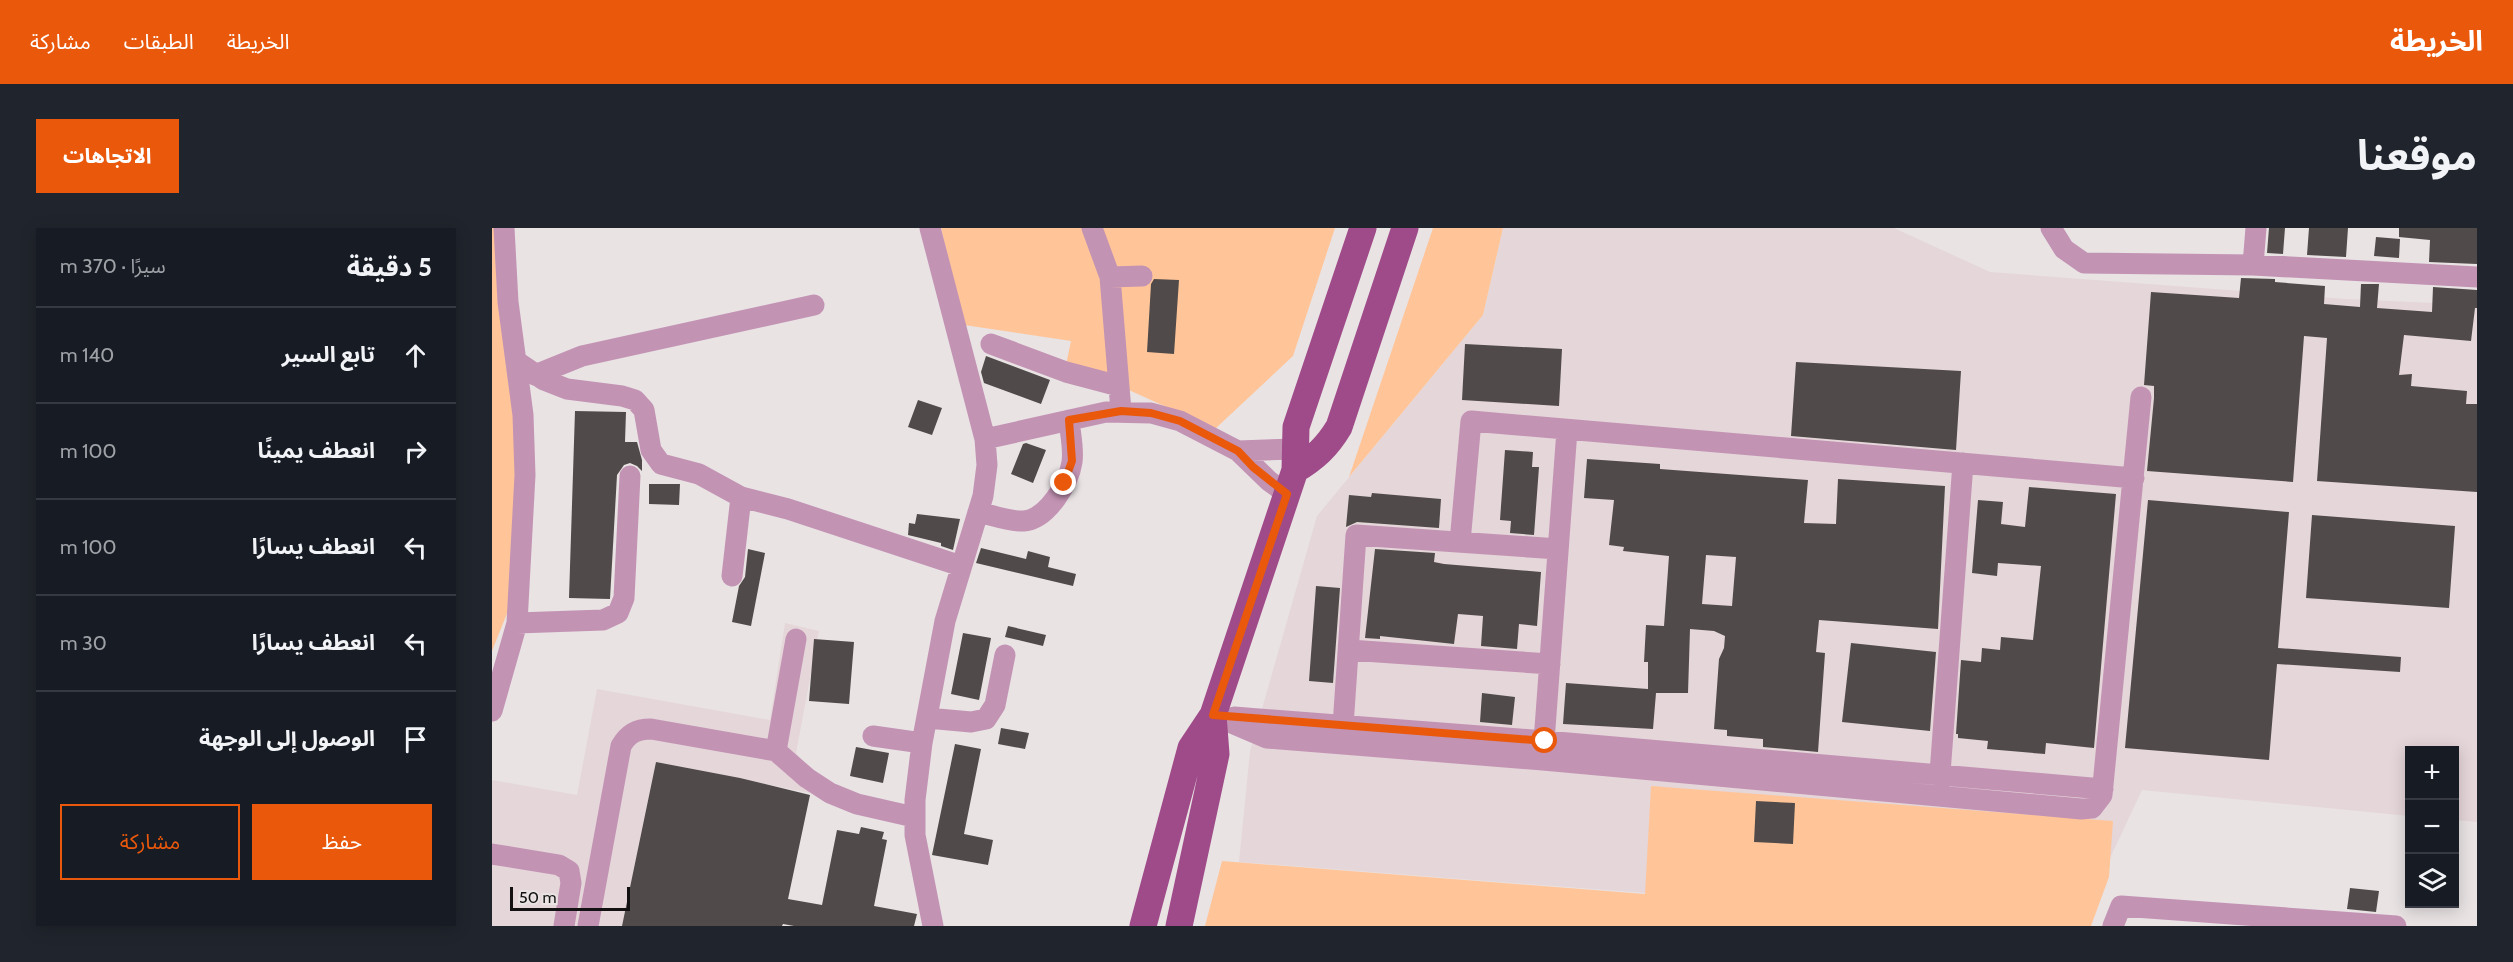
<!DOCTYPE html>
<html lang="ar">
<meta charset="utf-8">
<style>
body{margin:0;font-family:Cabin,"Noto Sans Arabic",sans-serif;background:#20242c;color:#f1f3f6;direction:rtl}
.controls{position:absolute;right:18px;bottom:18px;display:grid;overflow:hidden;border-radius:0px;box-shadow:0 3px 15px #0003}
.controls button{width:54px;height:54px;display:grid;place-items:center;padding:0;border:0;border-bottom:2px solid #363941;background:#171b24;color:#f1f3f6;font:30px sans-serif}
.scale{position:absolute;left:18px;bottom:15px;width:120px;box-sizing:border-box;padding-left:6px;border:3px solid #131111;border-top:0;font-size:16px;line-height:21px;white-space:nowrap;color:#131111;-webkit-text-stroke:4px #e9e3e4;paint-order:stroke}
.stop{position:absolute;width:18px;height:18px;margin:-14px;border:4px solid #ea580c;border-radius:50%;background:#fff}
.stop.end{background:#ea580c;border-color:#fff;box-shadow:0 2px 6px #0008}
.list{margin:0;padding:0;list-style:none}
h2{display:flex;justify-content:space-between;align-items:center;height:78px;margin:0;padding:0 24px;font-size:26px}
h2 small{font-size:20px;font-weight:400;color:#9ea1a6}
.list li{display:grid;grid-template-columns:39px 1fr auto;gap:18px;align-items:center;box-sizing:border-box;height:96px;padding:0 24px;border-top:2px solid #363941}
.list b{display:block;font-size:22px;white-space:nowrap}
.list em{font-size:20px;font-style:normal;color:#9ea1a6}
.actions{display:flex;gap:12px;padding:18px 24px}
.actions a{flex:1;padding:14px 0;border:2px solid #ea580c;border-radius:0px;text-align:center;font-size:21px;color:#ea580c}
.actions .main{background:#ea580c;color:#fff}
.icon{flex:none;width:33px;height:33px;fill:none;stroke:currentColor;stroke-width:2;stroke-linecap:round;stroke-linejoin:round}
.map{position:relative;flex:none;width:1985px;height:698px;overflow:hidden;direction:ltr;border-radius:0px}
header{display:flex;align-items:center;gap:36px;box-sizing:border-box;height:84px;padding:0 30px;background:#ea580c;color:#fff}
header strong{font-size:28px}
nav{display:flex;gap:33px;margin-inline-start:auto;font-size:21px}
.intro{display:flex;align-items:center;justify-content:space-between;box-sizing:border-box;height:144px;padding:0 36px}
h1{margin:0;font-size:42px}
.button{padding:15px 27px;border-radius:0px;background:#ea580c;color:#fff;font-size:21px;font-weight:700}
main{display:flex;gap:36px;padding:0 36px}
aside{flex:1;background:#171b24;border-radius:0px;box-shadow:0 3px 15px #0003}
.map>svg:first-child{display:block}
.built{fill:#e5d6d9}
.green{fill:#ffc599}
.building{fill:#504b4a;fill-rule:evenodd}
.lines{fill:none;stroke-linecap:round;stroke-linejoin:round}
.minor{stroke:#c393b4;stroke-width:21}
.major{stroke:#9f4b89;stroke-width:27}
.route{stroke:#ea580c;stroke-width:8}
</style>
<header>
<strong>الخريطة</strong>
<nav><a>الخريطة</a><a>الطبقات</a><a>مشاركة</a></nav>
</header>
<div class="intro"><h1>موقعنا</h1><a class="button">الاتجاهات</a></div>
<main>
<div class="map">
<svg width="1985" height="698" viewBox="0 0 1985 698">
<rect width="100%" height="100%" fill="#e9e3e4"/>
<path class="built" d="M1011,0H1402L1498,44L1854,71L1985,77V594L1963,592L1962,522H1918L1917,588L1650,562L1586,698L747,634L758,523L825,288L991,87Z
M293,395L327,403L304,525L320,546L318,565L164,534L130,698H0V552L85,567L105,461L278,492Z"/>
<path class="green" d="M0,0H3L6,76L22,175L25,207L18,378L0,423Z
M449,0H843L801,128L723,201L639,163L572,146L579,113L472,97Z
M941,0H1011L991,87L857,249Z
M1159,558L1621,593L1617,649L1599,698H713L730,633L1153,666Z"/>
<path class="building" d="M1777,0H1793L1791,26L1775,25Z
M1817,0H1856L1854,29L1815,27Z
M1907,0H1985V36L1937,34L1938,12L1907,9Z
M1884,9L1908,11L1907,30L1882,28Z
M1749,50L1783,51V54L1833,58L1832,76L1868,79L1869,56H1887L1885,80L1940,84L1941,59L1985,62V80H1983L1979,113L1912,107L1907,147L1920,146L1919,158L1975,163L1974,176H1985V264L1825,253L1835,110L1812,108L1801,254L1655,243L1662,170V158L1652,157L1659,64L1747,70Z
M662,51L687,52L682,126L655,124L659,56Z
M973,116L1070,121L1067,178L970,172Z
M494,128L558,152L549,176L492,155L489,144Z
M1304,134L1469,143L1464,222L1299,208Z
M426,172L450,180L440,207L416,199Z
M83,183L134,184L133,214H145L150,232V243L145,238L138,235L132,237L125,247L118,371L77,370Z
M534,215L554,222L541,255L519,246L531,216Z
M1013,222L1041,224L1040,239H1047L1042,307L1018,305L1019,293L1008,292Z
M1095,231L1168,236V241L1316,252L1312,295L1344,296L1346,251L1453,258L1446,401L1327,392L1324,424L1333,425L1326,524L1271,519V511L1235,508V502L1222,501L1227,431L1232,420L1233,408L1222,403L1198,401L1196,465H1164L1161,501L1071,496L1074,455L1156,461V434H1152L1154,397L1172,398L1177,328L1131,323L1132,319L1117,317L1122,272L1092,270ZM1214,327L1244,329L1240,378L1210,376Z
M157,256H188L187,277L157,276Z
M1537,259L1624,266L1602,520L1554,515L1553,526L1495,521L1496,513L1466,510V506H1464L1469,432L1489,434L1490,420L1508,422L1509,409L1541,412L1549,338L1506,335L1505,348L1480,345L1486,272L1511,274L1509,296L1533,299Z
M880,265L949,271L947,300L865,294L854,299L857,267L879,269Z
M1656,272L1797,284L1786,420L1909,429L1908,444L1785,436L1777,532L1633,520Z
M425,286L468,291L461,322L449,318V315L416,307L417,295L423,296Z
M1820,287L1963,298L1957,380L1814,370Z
M489,320L534,331L536,323L558,329L556,339L584,346L581,358L484,335Z
M256,321L273,325L259,398L240,394L247,358L253,349Z
M883,321L943,325L942,334L952,336L1049,344L1045,398L1027,396L1025,421L989,418L991,388L966,386L962,416L888,408V411L873,410Z
M824,358L848,360L841,455L817,453Z
M516,398L554,407L551,418L513,409Z
M471,405L499,410L487,472L459,466Z
M322,411L362,414L357,476L317,473Z
M1359,415L1444,424L1438,503L1350,494Z
M990,465L1023,469L1020,497L988,494Z
M509,500L537,505L533,521L506,516Z
M463,516L489,521L472,606L501,612L496,637L440,627Z
M364,519L397,525L391,555L358,548Z
M164,534L248,550L318,567L296,671L330,677L345,602L367,606L369,599L392,604L390,611L395,612L382,678L425,686L422,698H302L291,696L290,698H130Z
M1264,573L1303,575L1301,616L1262,614Z
M1858,660L1887,663L1884,684L1855,681Z"/>
<g class="lines">
<path class="minor" d="M438,0L493,211L495,237L491,268L453,393L430,515L423,572V607L441,698
M600,0L618,49L629,183
M1559,0L1572,21L1592,35L1761,37L1985,49
M1761,37L1764,0
M618,49L650,48
M499,116L574,144L627,158
M24,133L52,152L75,161L130,168L143,172L152,182L159,222L169,236L207,246L249,269L296,281L469,338
M43,147L90,128L322,77
M493,211L614,184L659,185L688,193L746,223L777,253L795,266
M746,223L802,221
M486,284C500,287 518,294 532,293C556,291 577,254 580,234C582,220 578,205 577,192
M968,314L979,193L1642,250
M240,348L249,269
M25,395L111,392L126,385L132,370L138,248
M857,422L1058,436
M0,483L25,395L33,247L31,187L16,74L12,0
M721,487L775,510L1051,532L1589,581L1600,580L1610,567L1649,169
M742,489L1053,513L1611,561
M435,490L479,494L494,491L503,477L513,427
M851,498L864,307L1066,321
M381,508L430,515
M284,523L304,411
M1051,527L1075,202
M1447,559L1471,235
M0,626L67,637L77,643L79,655L72,698
M96,698L129,518C136,506 144,501 159,501L284,523L315,550L338,565L365,576L422,589
M1621,698L1629,678L1904,698"/>
<path class="major" d="M803,242C823,230 835,219 847,199L913,0
M651,698L699,520L721,487L803,242L804,199L871,0
M687,698L724,526L721,487"/>
</g>
<g class="lines">
<path class="route" d="M572,255L580,233L577,192L629,183L659,185L688,193L746,223L761,239L795,266L721,487L1053,513"/>
</g>
</svg>
<div class="controls">
<button>+</button>
<button>−</button>
<button><svg class="icon" aria-label="layers" viewBox="0 0 24 24"><path d="M12 4l9 5-9 5-9-5zM3 14l9 5 9-5"/></svg></button>
</div>
<div class="scale">50 m</div>
<div class="stop" style="left:1053px;top:513px"></div>
<div class="stop end" style="left:572px;top:255px"></div>
</div>
<aside>
<h2>5 دقيقة<small>سيرًا · 370 m</small></h2>
<ul class="list">
<li><svg class="icon" aria-label="ahead" viewBox="0 0 24 24"><path d="M12 20V5M6 11l6-6 6 6"/></svg><div><b>تابع السير</b></div><em>140 m</em></li>
<li><svg class="icon" aria-label="right" viewBox="0 0 24 24"><path d="M7 20v-9h11M14 6l5 5-5 5"/></svg><div><b>انعطف يمينًا</b></div><em>100 m</em></li>
<li><svg class="icon" aria-label="left" viewBox="0 0 24 24"><path d="M17 20v-9H6M10 6l-5 5 5 5"/></svg><div><b>انعطف يسارًا</b></div><em>100 m</em></li>
<li><svg class="icon" aria-label="left" viewBox="0 0 24 24"><path d="M17 20v-9H6M10 6l-5 5 5 5"/></svg><div><b>انعطف يسارًا</b></div><em>30 m</em></li>
<li><svg class="icon" aria-label="arrive" viewBox="0 0 24 24"><path d="M6 21V4h12l-3 4 3 4H6"/></svg><div><b>الوصول إلى الوجهة</b></div></li>
</ul>
<div class="actions"><a class="main">حفظ</a><a>مشاركة</a></div>
</aside>
</main>
